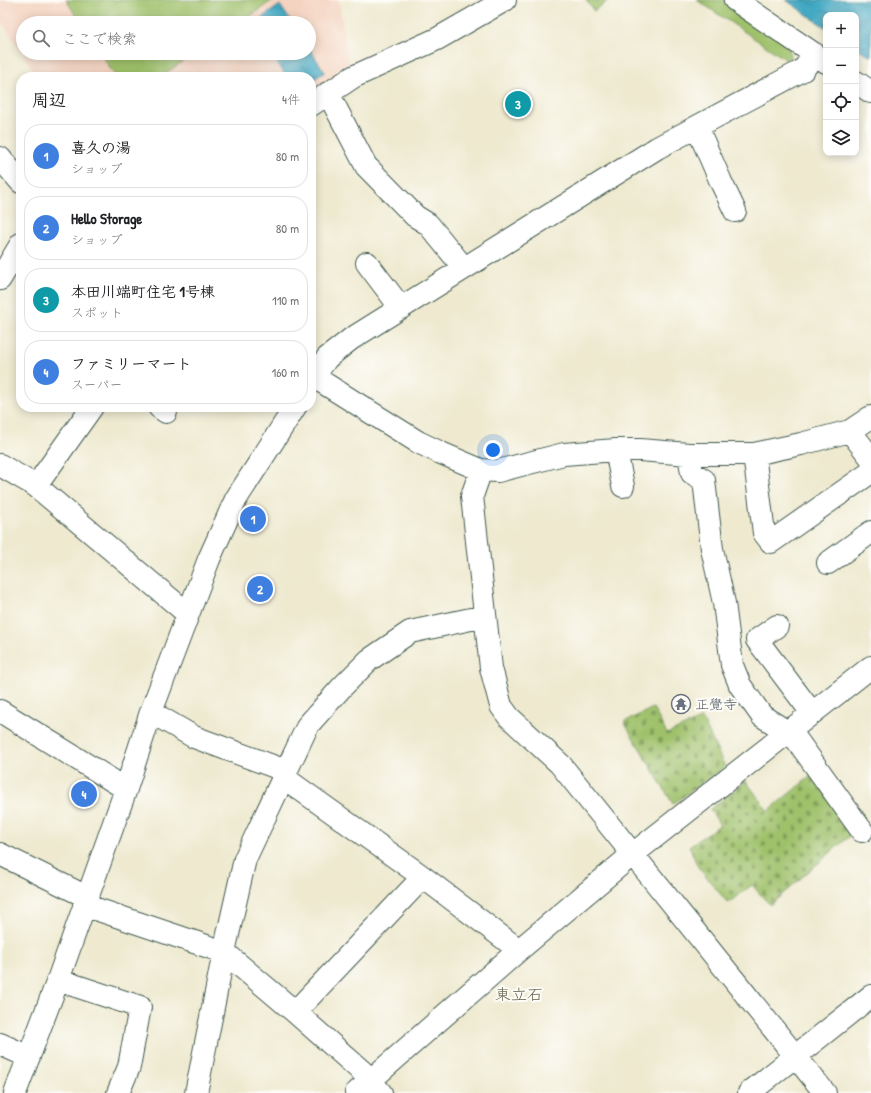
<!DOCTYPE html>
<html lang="ja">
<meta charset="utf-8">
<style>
body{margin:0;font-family:"Patrick Hand","Klee One",sans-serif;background:#f6f6f6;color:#202124}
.controls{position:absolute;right:12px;top:12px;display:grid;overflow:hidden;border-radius:8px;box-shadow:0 2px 10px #0003}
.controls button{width:36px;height:36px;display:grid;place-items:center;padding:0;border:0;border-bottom:1px solid #e0e0e0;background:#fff;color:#202124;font:20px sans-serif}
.you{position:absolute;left:493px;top:450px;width:14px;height:14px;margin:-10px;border:3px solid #fff;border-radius:50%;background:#1a73e8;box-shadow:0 0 0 6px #1a73e833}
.badge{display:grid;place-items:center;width:26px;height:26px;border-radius:50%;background:#d93025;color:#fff;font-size:13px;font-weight:700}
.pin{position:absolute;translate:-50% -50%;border:2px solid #fff;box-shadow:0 1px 4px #0006}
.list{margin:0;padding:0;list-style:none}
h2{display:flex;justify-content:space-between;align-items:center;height:52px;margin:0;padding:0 16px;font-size:17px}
h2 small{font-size:13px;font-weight:400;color:#757577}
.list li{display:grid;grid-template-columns:26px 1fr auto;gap:12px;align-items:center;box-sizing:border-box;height:64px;margin:0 8px 8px;padding:0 8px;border:1px solid #e0e0e0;border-radius:16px}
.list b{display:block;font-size:15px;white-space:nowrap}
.list p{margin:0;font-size:13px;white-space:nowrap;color:#757577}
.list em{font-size:13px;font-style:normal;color:#757577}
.icon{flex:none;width:22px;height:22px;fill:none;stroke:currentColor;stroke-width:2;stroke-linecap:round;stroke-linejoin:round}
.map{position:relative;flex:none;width:871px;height:1093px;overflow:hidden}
.search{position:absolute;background:#fff;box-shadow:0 2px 10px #0003;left:16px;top:16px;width:300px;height:44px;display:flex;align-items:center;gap:10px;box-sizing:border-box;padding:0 14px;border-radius:22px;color:#757577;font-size:15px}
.panel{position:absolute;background:#fff;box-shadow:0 2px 10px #0003;left:16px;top:72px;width:300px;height:340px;border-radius:16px}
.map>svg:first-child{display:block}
.built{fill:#f4d3c0;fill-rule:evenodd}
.green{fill:#9fc16a;stroke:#5f7f4f}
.cemetery{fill:url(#cemetery-stones);stroke:#5f7f4f}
.park{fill:url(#park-crowns);stroke:#5f7f4f}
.water{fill:url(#water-ripples);stroke:#31727c}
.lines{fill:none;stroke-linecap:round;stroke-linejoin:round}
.minor-casing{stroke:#3e574b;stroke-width:24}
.minor{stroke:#fff;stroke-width:22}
.labels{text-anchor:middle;stroke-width:4;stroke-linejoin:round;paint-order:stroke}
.worship-label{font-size:14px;fill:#5b616d;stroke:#fdfcf7;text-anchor:start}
.quarter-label{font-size:16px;fill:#66634b;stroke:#fdfcf7}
</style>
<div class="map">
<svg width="871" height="1093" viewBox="0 0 871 1093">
<defs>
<pattern id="cemetery-stones" width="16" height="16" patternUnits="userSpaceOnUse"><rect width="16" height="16" fill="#9fc16a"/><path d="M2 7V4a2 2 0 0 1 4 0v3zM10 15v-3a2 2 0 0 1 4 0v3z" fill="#819e58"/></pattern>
<pattern id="park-crowns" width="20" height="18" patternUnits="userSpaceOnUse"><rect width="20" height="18" fill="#9fc16a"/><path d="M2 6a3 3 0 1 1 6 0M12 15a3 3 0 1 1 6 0" fill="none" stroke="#819e58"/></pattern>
<pattern id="water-ripples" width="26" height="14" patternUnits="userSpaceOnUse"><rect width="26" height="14" fill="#43a8c3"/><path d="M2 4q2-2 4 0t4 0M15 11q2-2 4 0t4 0" fill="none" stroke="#378a9f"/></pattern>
</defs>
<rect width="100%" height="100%" fill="#fdfcf7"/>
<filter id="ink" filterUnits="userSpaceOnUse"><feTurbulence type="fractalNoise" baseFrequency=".025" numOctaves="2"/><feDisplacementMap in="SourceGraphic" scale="8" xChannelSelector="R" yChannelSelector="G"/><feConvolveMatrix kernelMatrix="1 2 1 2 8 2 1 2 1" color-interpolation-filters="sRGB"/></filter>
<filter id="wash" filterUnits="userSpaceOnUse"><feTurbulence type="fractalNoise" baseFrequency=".012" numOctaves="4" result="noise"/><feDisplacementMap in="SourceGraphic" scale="16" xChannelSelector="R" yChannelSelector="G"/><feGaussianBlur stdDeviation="0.9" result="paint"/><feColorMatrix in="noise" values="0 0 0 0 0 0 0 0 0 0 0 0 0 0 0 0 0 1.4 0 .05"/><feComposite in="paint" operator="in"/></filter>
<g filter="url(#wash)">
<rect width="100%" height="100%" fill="#eee9cf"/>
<path class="built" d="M0,0H339L349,68L311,94V77H38L0,20ZM23,23H309V53H23Z"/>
<path class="green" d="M66,0H273L240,23H81Z
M697,0H726L789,46L790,56L788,61Z
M100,53H195L160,77H116Z"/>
<path class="cemetery" d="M653,708L667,734L702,718L725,767L673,804L624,722Z
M812,775L852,834L770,905L752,885L728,903L698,867L689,846L720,825L710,809L746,781L768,811Z"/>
<path class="park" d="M586,0H609L594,11Z"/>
<path class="water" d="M786,0H871V57L856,47V15H826V28Z
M280,5L292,23H254Z
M309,48L325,72L311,81V77H287L270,53H309Z"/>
</g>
<g filter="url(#ink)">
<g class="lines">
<g class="minor-casing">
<path id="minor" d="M735,0L826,62
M856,82L871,92
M328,93L366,166L415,216L428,224L464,268
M311,105L353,77L437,39L505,0
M697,127L721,182L735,211
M0,158L21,182
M367,263L401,308
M0,279L21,244
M311,375L418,442L441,453L481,470L498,471L564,454L616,450H640L689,454H754L801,444L850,431L871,417
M311,381L327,358L351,339L657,148L803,70L815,54
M159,407L166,412
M850,431L871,458
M616,450L623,486
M689,454L692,473L704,480L712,549L724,603L732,665L740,685L762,716L794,736L862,831
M754,454L764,533L771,542L871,472
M0,465L36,486L188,614
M481,470L472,496L491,668L501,706L509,717L560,764L825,1093
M36,486L92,407
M828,563L871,532
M777,626L757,640L812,713
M0,711L126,789
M151,712L194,737L286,771
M283,777L423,877L519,950
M0,854L87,897
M84,905L224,952L295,1012L365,1074L381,1093
M58,980L140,1007L129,1067L118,1093
M295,1012L423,877
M0,1044L29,1057
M15,1093L58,980L126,789L151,712L209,559L236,499L295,407
M196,1093L224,952L245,859L308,725L342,687L369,660L410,632L485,616
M356,1093L519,950L633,854L871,667
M749,1093L871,996"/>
</g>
<use href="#minor" class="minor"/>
</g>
</g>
<defs>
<g id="temple-ring" transform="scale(1)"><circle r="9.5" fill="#fdfcf7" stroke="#6b7280" stroke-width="1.5"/><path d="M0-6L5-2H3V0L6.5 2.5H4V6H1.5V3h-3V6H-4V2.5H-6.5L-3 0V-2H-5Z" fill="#6b7280"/></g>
</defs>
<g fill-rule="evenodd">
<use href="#temple-ring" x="681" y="704"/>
</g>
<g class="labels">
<g class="worship-label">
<text x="695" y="709">正覺寺</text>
</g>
<g class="quarter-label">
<text x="519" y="1000">東立石</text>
</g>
</g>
</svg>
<div class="controls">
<button>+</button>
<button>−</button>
<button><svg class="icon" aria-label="locate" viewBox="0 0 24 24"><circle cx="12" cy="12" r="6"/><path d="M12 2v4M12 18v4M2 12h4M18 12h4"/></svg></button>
<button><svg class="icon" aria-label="layers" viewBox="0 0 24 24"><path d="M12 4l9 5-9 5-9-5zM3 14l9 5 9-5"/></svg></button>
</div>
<div class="you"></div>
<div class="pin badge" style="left:253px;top:519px;background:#3f7fe0">1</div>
<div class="pin badge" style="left:260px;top:589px;background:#3f7fe0">2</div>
<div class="pin badge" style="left:518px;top:104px;background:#0f9aa8">3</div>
<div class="pin badge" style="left:84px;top:794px;background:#3f7fe0">4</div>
<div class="search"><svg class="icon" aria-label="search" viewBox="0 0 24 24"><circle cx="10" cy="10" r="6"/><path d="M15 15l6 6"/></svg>ここで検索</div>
<section class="panel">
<h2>周辺<small>4件</small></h2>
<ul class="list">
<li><span class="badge" style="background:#3f7fe0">1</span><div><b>喜久の湯</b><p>ショップ</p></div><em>80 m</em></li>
<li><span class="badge" style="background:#3f7fe0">2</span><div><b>Hello Storage</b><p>ショップ</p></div><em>80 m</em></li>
<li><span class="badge" style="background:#0f9aa8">3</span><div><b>本田川端町住宅 1号棟</b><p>スポット</p></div><em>110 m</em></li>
<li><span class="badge" style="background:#3f7fe0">4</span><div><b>ファミリーマート</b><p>スーパー</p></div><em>160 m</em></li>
</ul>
</section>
</div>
